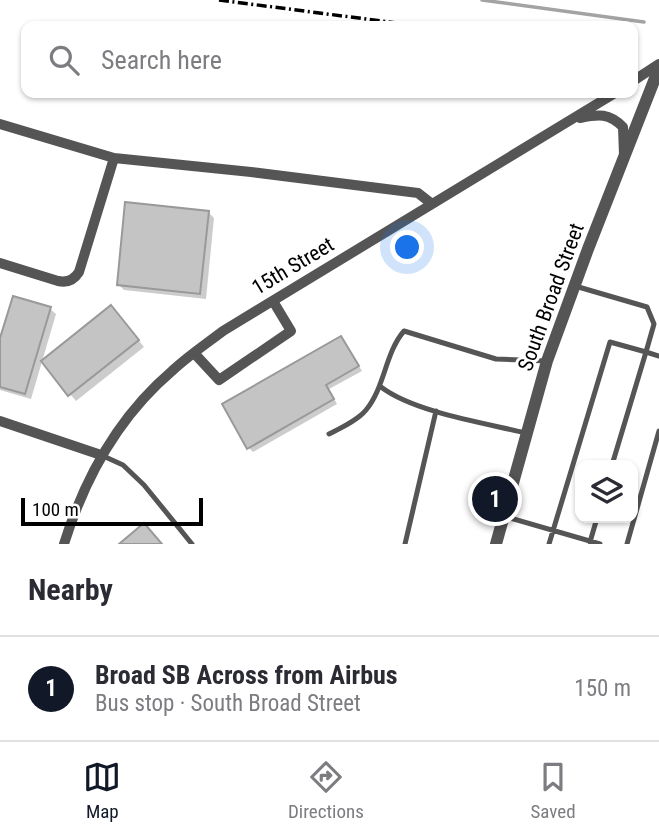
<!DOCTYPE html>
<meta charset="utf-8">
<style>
body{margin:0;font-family:"Roboto Condensed",sans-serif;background:#f2f2f3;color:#2b2b33}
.controls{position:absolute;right:21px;bottom:21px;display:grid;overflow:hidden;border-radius:14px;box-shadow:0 2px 5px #0004}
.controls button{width:63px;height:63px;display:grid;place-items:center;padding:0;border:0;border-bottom:2px solid #e1e1e2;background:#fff;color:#2b2b33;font:35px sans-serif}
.scale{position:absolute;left:21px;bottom:18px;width:182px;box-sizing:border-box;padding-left:7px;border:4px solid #000;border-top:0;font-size:19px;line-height:24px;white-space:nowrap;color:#000;-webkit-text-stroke:5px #fff;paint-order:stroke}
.you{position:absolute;left:408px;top:248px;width:24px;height:24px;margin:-18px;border:5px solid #fff;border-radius:50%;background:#1a73e8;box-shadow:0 0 0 10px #1a73e833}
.badge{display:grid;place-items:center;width:46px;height:46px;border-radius:50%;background:#111827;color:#fff;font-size:23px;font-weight:700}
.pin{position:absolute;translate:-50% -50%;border:4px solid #fff;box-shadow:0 2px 7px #0006}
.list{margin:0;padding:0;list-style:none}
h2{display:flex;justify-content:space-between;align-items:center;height:91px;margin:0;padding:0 28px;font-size:30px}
h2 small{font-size:23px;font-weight:400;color:#7c7c81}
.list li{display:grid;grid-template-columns:46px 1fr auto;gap:21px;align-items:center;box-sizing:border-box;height:105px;padding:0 28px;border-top:2px solid #e1e1e2}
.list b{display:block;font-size:26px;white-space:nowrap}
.list p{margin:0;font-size:23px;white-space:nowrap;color:#7c7c81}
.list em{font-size:23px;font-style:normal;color:#7c7c81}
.icon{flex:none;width:38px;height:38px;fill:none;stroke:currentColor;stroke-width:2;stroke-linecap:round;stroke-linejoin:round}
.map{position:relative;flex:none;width:659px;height:544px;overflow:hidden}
.search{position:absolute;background:#fff;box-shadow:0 2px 5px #0004;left:21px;right:21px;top:21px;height:77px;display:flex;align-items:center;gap:18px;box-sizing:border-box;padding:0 24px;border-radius:14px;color:#7c7c81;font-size:26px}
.sheet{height:196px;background:#fff}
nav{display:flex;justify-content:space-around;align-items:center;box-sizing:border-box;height:98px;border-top:2px solid #e1e1e2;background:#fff;font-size:19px;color:#7c7c81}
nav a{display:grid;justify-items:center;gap:4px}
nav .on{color:#111827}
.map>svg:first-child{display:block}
.shadow{fill:#0003}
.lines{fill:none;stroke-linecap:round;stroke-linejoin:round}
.stream{stroke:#a3a3a3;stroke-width:3.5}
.building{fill:#c4c4c4;stroke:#999;stroke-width:2}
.service{stroke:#555;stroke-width:5}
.minor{stroke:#555;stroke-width:10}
.tertiary{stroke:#555;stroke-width:12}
.rail{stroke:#000;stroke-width:3.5;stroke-dasharray:10 3.5 2 3.5;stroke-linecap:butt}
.labels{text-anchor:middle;stroke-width:6;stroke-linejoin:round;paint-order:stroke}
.street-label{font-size:21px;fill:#000;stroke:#fff}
</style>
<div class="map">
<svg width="659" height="544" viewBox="0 0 659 544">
<rect width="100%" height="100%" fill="#fff"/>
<path class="shadow" d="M208,212L214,218L206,299L124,290L118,284Z
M50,309L56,314L31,399L0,390V345Z
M117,314L144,347L76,401L43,362Z
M341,338L362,371L329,389L337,404L253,452L249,448Z"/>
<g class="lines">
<path class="stream" d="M482,0L644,22"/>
</g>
<path class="building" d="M125,202L209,211L200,294L117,285Z
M13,296L51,307L25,394L0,387V338Z
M111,305L139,340L68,396L41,361Z
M341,336L359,366L326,385L334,399L247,449L222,404Z
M144,523L162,544H119Z"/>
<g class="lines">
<path class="service" d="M381,387C414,412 484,423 526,433
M329,434C341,428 358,420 366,410C385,387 385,353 404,331L496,359L547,361
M101,455L123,465L144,485L192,544
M612,465L646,352L659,356
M503,516L600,544
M590,542L597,518
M405,544L436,411
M549,544L610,342L646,352L654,324L647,307L575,286
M627,544L659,431"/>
<path class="minor" d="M633,81L659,64
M580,118C599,114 609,113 623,127L624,155
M0,124L114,158L251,172L418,193L432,204
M0,263L58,281C67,283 74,280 79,272L114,158
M194,353L219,380L291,331L273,301
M0,421L101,455
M64,544C85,477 118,417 172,371C188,356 206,344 223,331L615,93"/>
<path class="tertiary" d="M496,544L547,361L588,249L659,68"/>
<path class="rail" d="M219,0L420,26"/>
</g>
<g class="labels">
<g class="street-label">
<text transform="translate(293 266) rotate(-31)" y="7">15th Street</text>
<text transform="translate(551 297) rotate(-70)" y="7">South Broad Street</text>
</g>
</g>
</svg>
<div class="controls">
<button><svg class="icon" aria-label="layers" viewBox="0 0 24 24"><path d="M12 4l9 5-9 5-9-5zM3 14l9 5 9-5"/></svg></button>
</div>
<div class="scale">100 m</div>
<div class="you"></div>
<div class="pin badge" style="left:495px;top:499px">1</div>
<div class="search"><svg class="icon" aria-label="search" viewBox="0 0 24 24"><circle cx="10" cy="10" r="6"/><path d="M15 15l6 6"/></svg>Search here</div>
</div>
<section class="sheet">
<h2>Nearby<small></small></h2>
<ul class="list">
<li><span class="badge">1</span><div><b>Broad SB Across from Airbus</b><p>Bus stop · South Broad Street</p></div><em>150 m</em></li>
</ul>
</section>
<nav>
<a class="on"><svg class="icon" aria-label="map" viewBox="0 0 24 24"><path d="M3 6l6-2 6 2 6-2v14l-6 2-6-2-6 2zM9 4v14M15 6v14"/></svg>Map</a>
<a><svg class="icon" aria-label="directions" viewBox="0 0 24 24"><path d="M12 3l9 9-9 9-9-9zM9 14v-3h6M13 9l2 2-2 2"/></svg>Directions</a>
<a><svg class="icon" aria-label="saved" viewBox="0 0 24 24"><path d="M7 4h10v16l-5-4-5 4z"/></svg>Saved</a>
</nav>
